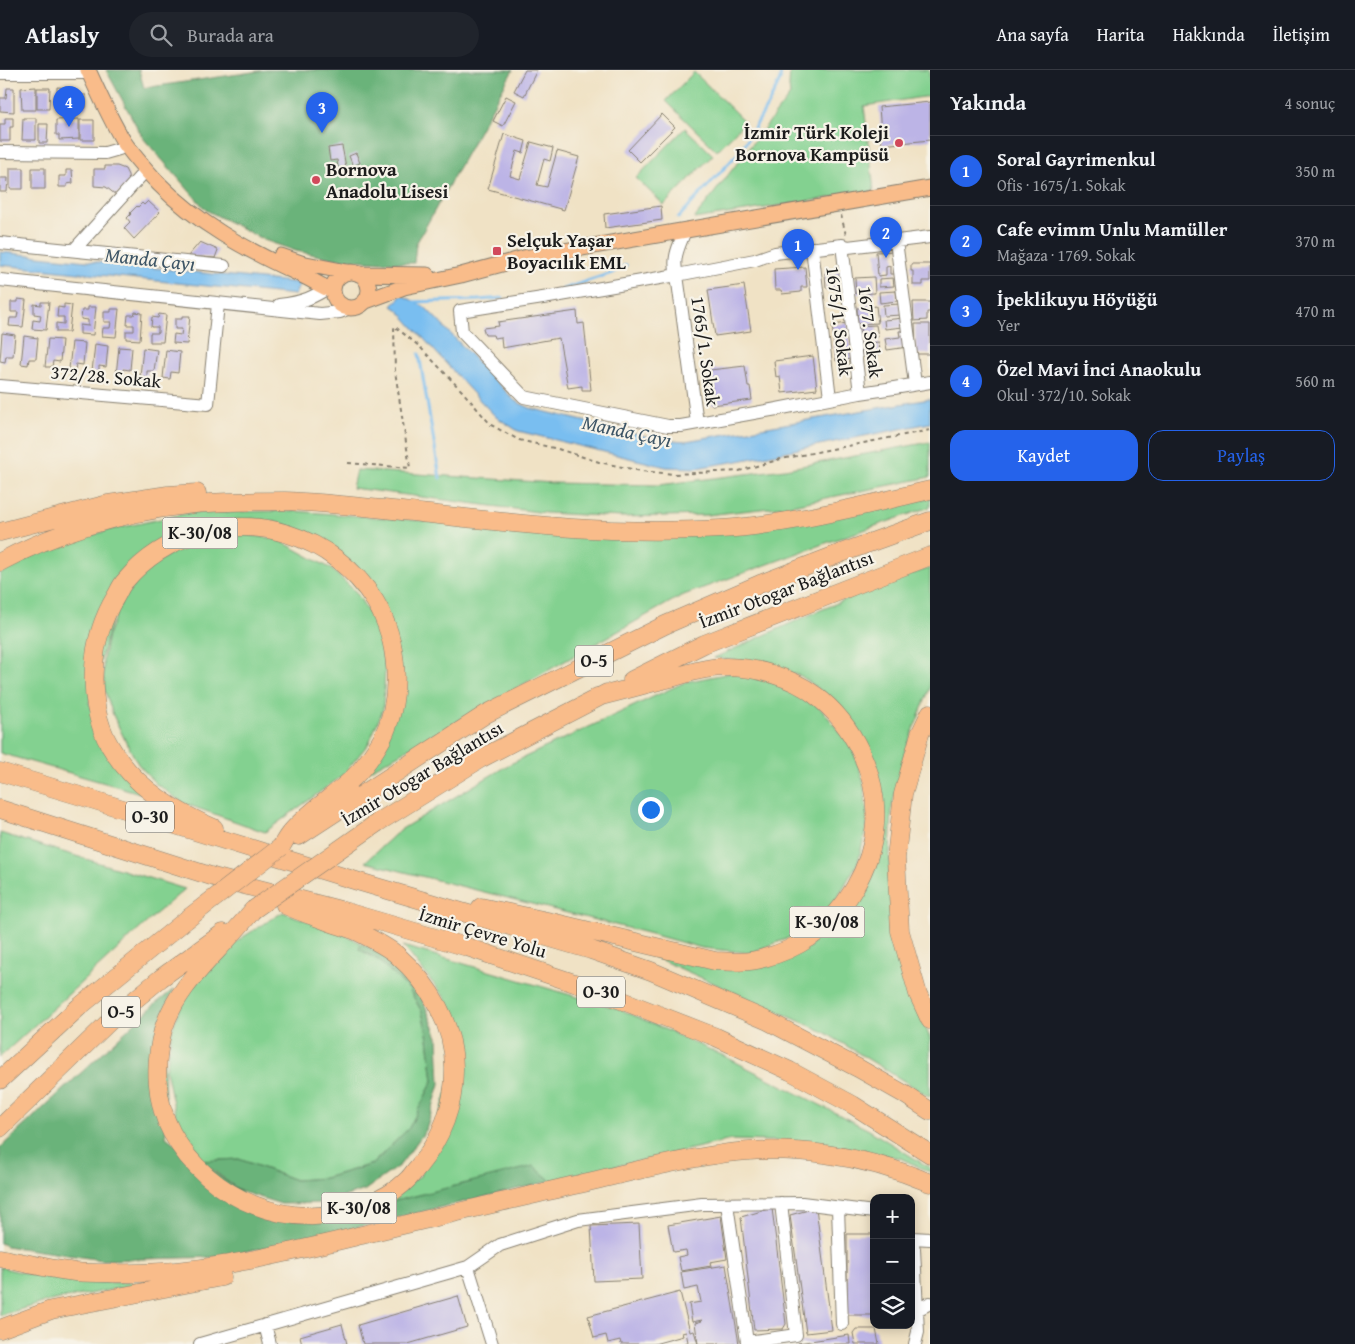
<!DOCTYPE html>
<html lang="tr">
<meta charset="utf-8">
<style>
body{margin:0;font-family:"Gentium Book Plus",serif;background:#20242c;color:#f1f3f6}
.controls{position:absolute;right:15px;bottom:15px;display:grid;overflow:hidden;border-radius:10px;box-shadow:0 2px 12px #0003}
.controls button{width:45px;height:45px;display:grid;place-items:center;padding:0;border:0;border-bottom:1px solid #363941;background:#171b24;color:#f1f3f6;font:25px sans-serif}
.you{position:absolute;left:650px;top:739px;width:18px;height:18px;margin:-12px;border:4px solid #fff;border-radius:50%;background:#1a73e8;box-shadow:0 0 0 8px #1a73e833}
.badge{display:grid;place-items:center;width:32px;height:32px;border-radius:50%;background:#2563eb;color:#fff;font-size:16px;font-weight:700}
.pin{position:absolute;translate:-50% -41px;filter:drop-shadow(0 1px 2px #0008)}
.pin::after{content:'';position:absolute;top:26px;width:18px;height:15px;background:inherit;clip-path:polygon(0 0,100% 0,50% 100%)}
.list{margin:0;padding:0;list-style:none}
h2{display:flex;justify-content:space-between;align-items:center;height:65px;margin:0;padding:0 20px;font-size:21px}
h2 small{font-size:16px;font-weight:400;color:#9ea1a6}
.list li{display:grid;grid-template-columns:32px 1fr auto;gap:15px;align-items:center;box-sizing:border-box;height:70px;padding:0 20px;border-top:1px solid #363941}
.list b{display:block;font-size:19px;white-space:nowrap}
.list p{margin:0;font-size:16px;white-space:nowrap;color:#9ea1a6}
.list em{font-size:16px;font-style:normal;color:#9ea1a6}
.actions{display:flex;gap:10px;padding:15px 20px}
.actions a{flex:1;padding:11px 0;border:1px solid #2563eb;border-radius:15px;text-align:center;font-size:18px;color:#2563eb}
.actions .main{background:#2563eb;color:#fff}
.icon{flex:none;width:28px;height:28px;fill:none;stroke:currentColor;stroke-width:2;stroke-linecap:round;stroke-linejoin:round}
.map{position:relative;flex:none;width:930px;height:1274px;overflow:hidden}
header{display:flex;align-items:center;gap:30px;box-sizing:border-box;height:70px;padding:0 25px;background:#171b24;border-bottom:1px solid #363941}
header strong{font-size:24px}
nav{display:flex;gap:28px;margin-inline-start:auto;font-size:18px}
.search{width:350px;height:45px;background:#20242c;display:flex;align-items:center;gap:12px;box-sizing:border-box;padding:0 18px;border-radius:28px;color:#9ea1a6;font-size:19px}
main{display:flex}
aside{flex:1;background:#171b24}
.map>svg:first-child{display:block}
.green{fill:#83d190;stroke:#507656}
.forest{fill:#6ab37a;stroke:#43684b}
.water{fill:#79bef0;stroke:#4a6d86}
.lines{fill:none;stroke-linecap:round;stroke-linejoin:round}
.stream{stroke:#79bef0;stroke-width:3}
.building{fill:#bcb4e6}
.minor-casing{stroke:#867f70;stroke-width:14}
.major-casing{stroke:#867f70;stroke-width:17}
.highway-casing{stroke:#867f70;stroke-width:19}
.path{stroke:#867f70;stroke-width:2;stroke-dasharray:4 4;stroke-linecap:butt}
.minor{stroke:#fff;stroke-width:12}
.major{stroke:#f9bc8a;stroke-width:15}
.highway{stroke:#f9bc8a;stroke-width:18}
.highway-bridge-casing{stroke:#867f70;stroke-width:19;stroke-linecap:butt}
.highway-bridge{stroke:#f9bc8a;stroke-width:18}
.poi-dot{fill:#d1495b;stroke:#f7f3e8;stroke-width:2}
.labels{text-anchor:middle;stroke-width:4.5;stroke-linejoin:round;paint-order:stroke}
.shield{fill:#f7f3e8;stroke:#5e5c59;stroke-width:1}
.shield-label{font-size:18px;font-weight:bold;fill:#1c1c1c}
.poi-label{font-size:19px;font-weight:bold;fill:#1c1c1c;stroke:#f7f3e8;text-anchor:start}
.street-label{font-size:19px;fill:#1c1c1c;stroke:#f7f3e8}
.water-label{font-size:20px;font-style:italic;fill:#3d5566;stroke:#f7f3e8}
</style>
<header>
<strong>Atlasly</strong>
<div class="search"><svg class="icon" aria-label="search" viewBox="0 0 24 24"><circle cx="10" cy="10" r="6"/><path d="M15 15l6 6"/></svg>Burada ara</div>
<nav><a>Ana sayfa</a><a>Harita</a><a>Hakkında</a><a>İletişim</a></nav>
</header>
<main>
<div class="map">
<svg width="930" height="1274" viewBox="0 0 930 1274">
<rect width="100%" height="100%" fill="#f7f3e8"/>
<filter id="ink" filterUnits="userSpaceOnUse"><feTurbulence type="fractalNoise" baseFrequency=".02" numOctaves="2"/><feDisplacementMap in="SourceGraphic" scale="10" xChannelSelector="R" yChannelSelector="G"/><feConvolveMatrix kernelMatrix="1 2 1 2 8 2 1 2 1" color-interpolation-filters="sRGB"/></filter>
<filter id="wash" filterUnits="userSpaceOnUse"><feTurbulence type="fractalNoise" baseFrequency=".0096" numOctaves="4" result="noise"/><feDisplacementMap in="SourceGraphic" scale="20" xChannelSelector="R" yChannelSelector="G"/><feGaussianBlur stdDeviation="1.12" result="paint"/><feColorMatrix in="noise" values="0 0 0 0 0 0 0 0 0 0 0 0 0 0 0 0 0 1.4 0 .05"/><feComposite in="paint" operator="in"/></filter>
<g filter="url(#wash)">
<rect width="100%" height="100%" fill="#f0e2c5"/>
<path class="green" d="M790,0H929L930,26L864,36L874,121L694,149L790,25L789,16Z
M694,2L745,52L717,81L666,31Z
M685,58L713,85L664,135L636,108Z
M930,372V407L787,436L707,445L622,447L546,443L352,418L356,400L553,413L659,415L785,399Z
M930,428V437L823,474L681,526L367,702L388,669L390,553L304,461L278,452L253,449L226,451L123,506L89,633L140,723L0,683V504L45,479L109,460L193,442L294,441L635,467Z
M240,464L277,469L330,498L356,522L378,558L385,600L383,639L369,673L342,706L265,762L183,733L155,713L138,694L125,670L113,645L104,618L103,590L108,565L121,533L142,505L158,492L176,480L206,468Z
M930,498V618L905,681L892,737L889,805L903,904L930,968V1027L824,962L643,882L706,896L810,877L879,770L858,662L839,634L801,606L762,593L714,588C785,556 856,522 930,498Z
M730,603L760,607L798,621L823,641L852,677L863,709L868,751L858,792L835,832L791,867L750,883L702,878L651,864L365,792L400,760L508,695L685,612Z
M0,763L185,819L157,843L0,987Z
M283,842L346,865L361,873L359,879L378,890L409,919L422,942L428,968L433,1011L409,1058L372,1094L325,1108L295,1110L239,1089L201,1091L179,1062L166,1000L172,960L183,929L211,892L243,867Z
M403,876L622,940L724,986L869,1060L930,1098V1102L900,1088L812,1072L731,1070L551,1111L534,1097L383,1134L420,1106L461,978L454,950L445,928Z
M0,1197C51,1211 98,1213 151,1213L54,1230L0,1245Z"/>
<path class="forest" d="M106,0H139L144,18L266,0H513L416,174L414,193H399L336,189L296,181L264,170L206,140L143,68Z
M361,873L388,888L420,923L438,967L440,1014L426,1060L400,1095L365,1120L324,1133L281,1134L240,1121L201,1091L239,1089L295,1110L325,1108L373,1094L409,1058L433,1011L428,968L422,942L409,919L378,890L359,879Z
M174,919L163,943L166,1067L275,1148L383,1134L534,1096L551,1111L338,1162L220,1187L102,1190L6,1176L0,1173V1078L154,935Z"/>
<path class="water" d="M0,182L300,213L295,225L0,195Z
M402,225L425,237L515,331L530,338L657,369L686,371L930,329V353L738,391L696,398L666,397L518,361L496,347L470,320L398,240L392,236Z"/>
<g class="lines">
<path class="stream" d="M678,148L742,79L770,31L780,10L781,0
M563,219L612,203L626,195
M412,232L478,230L503,228
M419,284L440,408"/>
</g>
<g id="blocks">
<path class="building" d="M525,0H537L524,26L514,21Z
M36,17V40H22L21,18Z
M57,17L69,18V39H57V34H55V24H57Z
M7,18H14V42L0,41V28H6Z
M37,18H50L49,39H37Z
M75,25H86V38H70V30H75Z
M506,26L516,31L503,56L493,51Z
M930,32V70L882,75L879,37Z
M662,44L675,57L640,92L628,80Z
M5,48H13V57H10V71H0V54H5Z
M23,48H36V70H22Z
M79,49V69L59,70V65H56V50Z
M80,50H94V70H80Z
M39,54H48L47,73H39Z
M504,64L526,71L523,83L517,81L510,106L520,109L531,72L553,78L550,91L544,89L537,115L547,117L557,81L579,87L564,140L488,119Z
M342,76L346,97L338,98L337,90L330,91L328,78Z
M356,83L360,93L353,96L349,86Z
M105,96H117L125,99L128,105L129,114L116,125L106,117L94,116V99H105Z
M10,98H23V119H10Z
M32,98H45V119H32Z
M66,100H72L73,113L67,114V117H59V106H66Z
M0,108H8L7,122H0Z
M148,131L160,142L134,169L124,158L130,152L127,148L131,144L130,143L137,136L138,137L142,133L144,135Z
M661,136L662,150L605,158L604,144Z
M200,172L218,180L215,188L188,186Z
M894,181L896,204H890V196L886,197V205L878,206L876,182Z
M911,194H930V211H923V215H913V201H911Z
M805,197L807,217H801V222L782,224L781,220H775L774,199Z
M841,201L842,217L826,218L825,203Z
M874,207L875,223L856,224L855,208Z
M893,208L894,216L879,217V209Z
M744,215L751,261L715,266L708,220Z
M896,221L897,231L880,233L879,222Z
M18,229L26,230L23,257L9,256L10,248H17L18,242H11V232H18Z
M41,232H49L46,260L32,259L33,250L40,251L41,245L34,244V234L41,235Z
M863,232H870V237L876,236L878,253L858,254L857,238L864,237Z
M913,232H930V242H927V250L914,251Z
M64,234L72,235L69,262H56V253L64,254V247H57L58,237L64,238Z
M900,234L901,245L884,246L883,235Z
M88,237H96L93,265L80,264V255L88,256V250L81,249L82,240H88Z
M111,239H119L116,267L102,266L103,258H110L111,252H104V242H111Z
M577,241L578,254L584,253L591,320H582V316L568,318L559,268L502,278L501,267L494,268L493,265H485L483,258L499,256L498,252Z
M135,242L142,243L140,270L126,269V261H134V255H127L128,245H134Z
M159,244L166,245L163,272H150V263H158V257H151L152,247L158,248Z
M182,246H190L187,274L173,273L174,264L181,265L182,259H175V249H182Z
M903,248V257L885,259L884,250Z
M848,253L852,289L836,291L832,255Z
M915,254H930V284H916Z
M876,255L878,267L862,269L860,256Z
M899,261H905L908,277L887,280L885,269L900,267Z
M2,263L15,265L13,286H6L5,292L0,291Z
M24,266L38,268L36,289H29L28,295L21,294Z
M48,269L62,270L60,292L53,291L52,297H45Z
M72,272L85,273L83,295L76,294L75,300L69,299Z
M879,272L880,284L863,287L861,274Z
M95,274L108,276L106,297L99,296V303L92,302Z
M119,277L132,278L130,300L123,299L122,305H116Z
M143,278L157,280L154,301H147V307L140,306Z
M166,280L180,282L178,303L171,302L170,309L163,308Z
M813,286L817,319L782,323L780,306L776,307L774,291Z
M745,296L748,316H750L752,330L712,335L710,319H712L710,300Z
M772,1138L786,1254L783,1259L754,1260L741,1147Z
M816,1138L832,1260L806,1263L790,1145Z
M721,1146L727,1189L710,1192L711,1196L681,1201L678,1187L687,1185L686,1180L673,1182L668,1155Z
M639,1154L642,1209L594,1211L591,1156Z
M847,1164H874V1245H847Z
M726,1195L739,1274H698L695,1253L702,1251V1250L692,1252L689,1234L701,1232L698,1217L684,1220L681,1202Z
M680,1222L690,1262L694,1261L698,1274H682L688,1272L686,1262L682,1263L683,1266L654,1274H621L620,1270L608,1273L606,1265L594,1268L588,1246Z
M458,1226L467,1257L408,1274H363L358,1255Z
M342,1254L347,1274H302L300,1266Z
M856,1259H876L879,1274H855L853,1263Z
M849,1265L850,1274H798V1273Z"/>
</g>
</g>
<g filter="url(#ink)">
<use href="#blocks" fill-opacity="0" stroke="#867f70" stroke-width="1"/>
<g class="lines">
<g class="minor-casing">
<path id="minor" d="M0,3H89
M0,82L105,83L119,79L125,73
M685,161C679,176 672,188 677,205L549,227L460,241L462,262L524,327L668,356H681L777,339L860,323L894,318L930,312
M896,171L915,314
M0,173L224,196
M842,175L860,323
M812,178L830,328
M74,180L146,100
M0,210L320,244L340,242L349,238
M279,235C304,232 312,228 333,215
M0,316L208,334L218,234
M697,353L677,205L755,190L775,183L842,175L848,177L930,167
M727,1134L747,1272L796,1265L781,1133
M838,1138L842,1254
M911,1168L914,1179L918,1262L915,1274
M912,1168L930,1169
M468,1197L492,1274
M917,1240L930,1233
M265,1255L270,1274
M200,1274L468,1197L500,1175L578,1150L702,1134L802,1133L874,1142"/>
</g>
<g class="major-casing">
<path id="major" d="M88,0C99,24 110,49 124,72C134,87 146,100 158,113C197,153 245,179 295,202C308,207 320,216 333,221
M281,186L301,193L347,202
M333 220a18 18 0 1 1 36 0a18 18 0 1 1-36 0Z
M359,204L427,205
M366,231L404,217L461,205L524,188L930,118"/>
</g>
<g class="highway-casing">
<path id="highway" d="M0,462L108,434L168,425L197,423
M0,492C56,462 121,443 185,435C218,431 252,431 285,431C318,432 351,436 384,439C459,447 535,457 611,460C647,461 684,461 720,459C789,455 862,436 930,420
M632,610L704,574L930,486
M930,643L920,664L903,724L896,788L900,861L918,924L930,950
M0,702L94,730L360,812L591,880L651,901L768,951L858,998L904,1024L930,1041
M0,739L217,808L340,840L467,877L595,920L716,967L790,1001L853,1035L930,1084
M377,753L480,689L607,623
M214,758C173,741 133,716 110,676C97,654 92,624 94,598C95,572 102,549 116,526C119,521 121,515 125,511C165,464 230,446 288,464C324,475 355,499 375,531C399,571 403,627 382,669C374,683 364,698 352,709C333,727 309,741 291,762C287,766 284,772 281,777
M299,766L486,644L665,555L760,514L844,482L930,451
M481,837L552,852L715,891C731,892 749,893 764,888C779,884 796,877 809,868C845,843 872,798 875,754C879,706 853,653 815,625C792,607 755,597 726,597C707,597 688,603 671,608C646,614 622,621 597,627
M253,840C244,851 235,861 226,871C201,898 174,924 163,960C154,993 155,1032 172,1063C208,1129 292,1165 364,1136C379,1130 394,1123 406,1111C411,1107 414,1101 418,1097C441,1069 454,1037 454,1001C455,956 430,914 397,885C389,878 368,867 358,862C350,858 341,856 332,853C316,847 300,842 285,835
M0,1010L79,937L186,850
M0,1058L114,947L161,908L223,863
M0,1188C25,1193 50,1199 75,1202C86,1203 97,1203 108,1203C197,1206 277,1185 362,1165C430,1148 498,1133 566,1117C616,1106 665,1092 715,1085C787,1073 864,1085 930,1113
M0,1259L51,1240L222,1207"/>
</g>
<path class="path" d="M841,145L846,165
M348,393L410,398L395,301L394,256L419,276L462,321L491,355L519,370L558,379L599,392L641,401L674,404L739,401L781,389L930,360"/>
<use href="#minor" class="minor"/>
<use href="#major" class="major"/>
<use href="#highway" class="highway"/>
<g class="highway-bridge-casing">
<path id="highway-bridge" d="M253,840L377,753
M186,850L281,777"/>
</g>
<use href="#highway-bridge" class="highway-bridge"/>
</g>
</g>
<g class="poi-dot">
<circle cx="899" cy="73" r="5"/>
<circle cx="316" cy="110" r="5"/>
<rect x="492" y="176" width="10" height="10" rx="2.5"/>
</g>
<g class="labels">
<g class="shield">
<rect x="162.5" y="447.5" width="75" height="31" rx="4"/>
<rect x="575" y="575.5" width="38" height="31" rx="4"/>
<rect x="126" y="731.5" width="48" height="31" rx="4"/>
<rect x="789.5" y="836.5" width="75" height="31" rx="4"/>
<rect x="577" y="906.5" width="48" height="31" rx="4"/>
<rect x="102" y="926.5" width="38" height="31" rx="4"/>
<rect x="321.5" y="1122.5" width="75" height="31" rx="4"/>
</g>
<g class="shield-label">
<text x="200" y="469">K-30/08</text>
<text x="594" y="597">O-5</text>
<text x="150" y="753">O-30</text>
<text x="827" y="858">K-30/08</text>
<text x="601" y="928">O-30</text>
<text x="121" y="948">O-5</text>
<text x="359" y="1144">K-30/08</text>
</g>
<g class="poi-label">
<text x="889" y="69" text-anchor="end">İzmir Türk Koleji<tspan x="889" dy="22">Bornova Kampüsü</tspan></text>
<text x="326" y="106">Bornova<tspan x="326" dy="22">Anadolu Lisesi</tspan></text>
<text x="507" y="177">Selçuk Yaşar<tspan x="507" dy="22">Boyacılık EML</tspan></text>
</g>
<g class="street-label">
<text transform="translate(840 251) rotate(83)" y="7">1675/1. Sokak</text>
<text transform="translate(871 262) rotate(83)" y="7">1677. Sokak</text>
<text transform="translate(706 281) rotate(82)" y="7">1765/1. Sokak</text>
<text transform="translate(106 306) rotate(5)" y="7">372/28. Sokak</text>
<text transform="translate(786 519) rotate(-21)" y="7">İzmir Otogar Bağlantısı</text>
<text transform="translate(422 703) rotate(-31)" y="7">İzmir Otogar Bağlantısı</text>
<text transform="translate(483 862) rotate(17)" y="7">İzmir Çevre Yolu</text>
</g>
<g class="water-label">
<text transform="translate(150 189) rotate(6)" y="7">Manda Çayı</text>
<text transform="translate(627 361) rotate(12)" y="7">Manda Çayı</text>
</g>
</g>
</svg>
<div class="controls">
<button>+</button>
<button>−</button>
<button><svg class="icon" aria-label="layers" viewBox="0 0 24 24"><path d="M12 4l9 5-9 5-9-5zM3 14l9 5 9-5"/></svg></button>
</div>
<div class="you"></div>
<div class="pin badge" style="left:798px;top:200px">1</div>
<div class="pin badge" style="left:886px;top:188px">2</div>
<div class="pin badge" style="left:322px;top:63px">3</div>
<div class="pin badge" style="left:69px;top:57px">4</div>
</div>
<aside>
<h2>Yakında<small>4 sonuç</small></h2>
<ul class="list">
<li><span class="badge">1</span><div><b>Soral Gayrimenkul</b><p>Ofis · 1675/1. Sokak</p></div><em>350 m</em></li>
<li><span class="badge">2</span><div><b>Cafe evimm Unlu Mamüller</b><p>Mağaza · 1769. Sokak</p></div><em>370 m</em></li>
<li><span class="badge">3</span><div><b>İpeklikuyu Höyüğü</b><p>Yer</p></div><em>470 m</em></li>
<li><span class="badge">4</span><div><b>Özel Mavi İnci Anaokulu</b><p>Okul · 372/10. Sokak</p></div><em>560 m</em></li>
</ul>
<div class="actions"><a class="main">Kaydet</a><a>Paylaş</a></div>
</aside>
</main>
